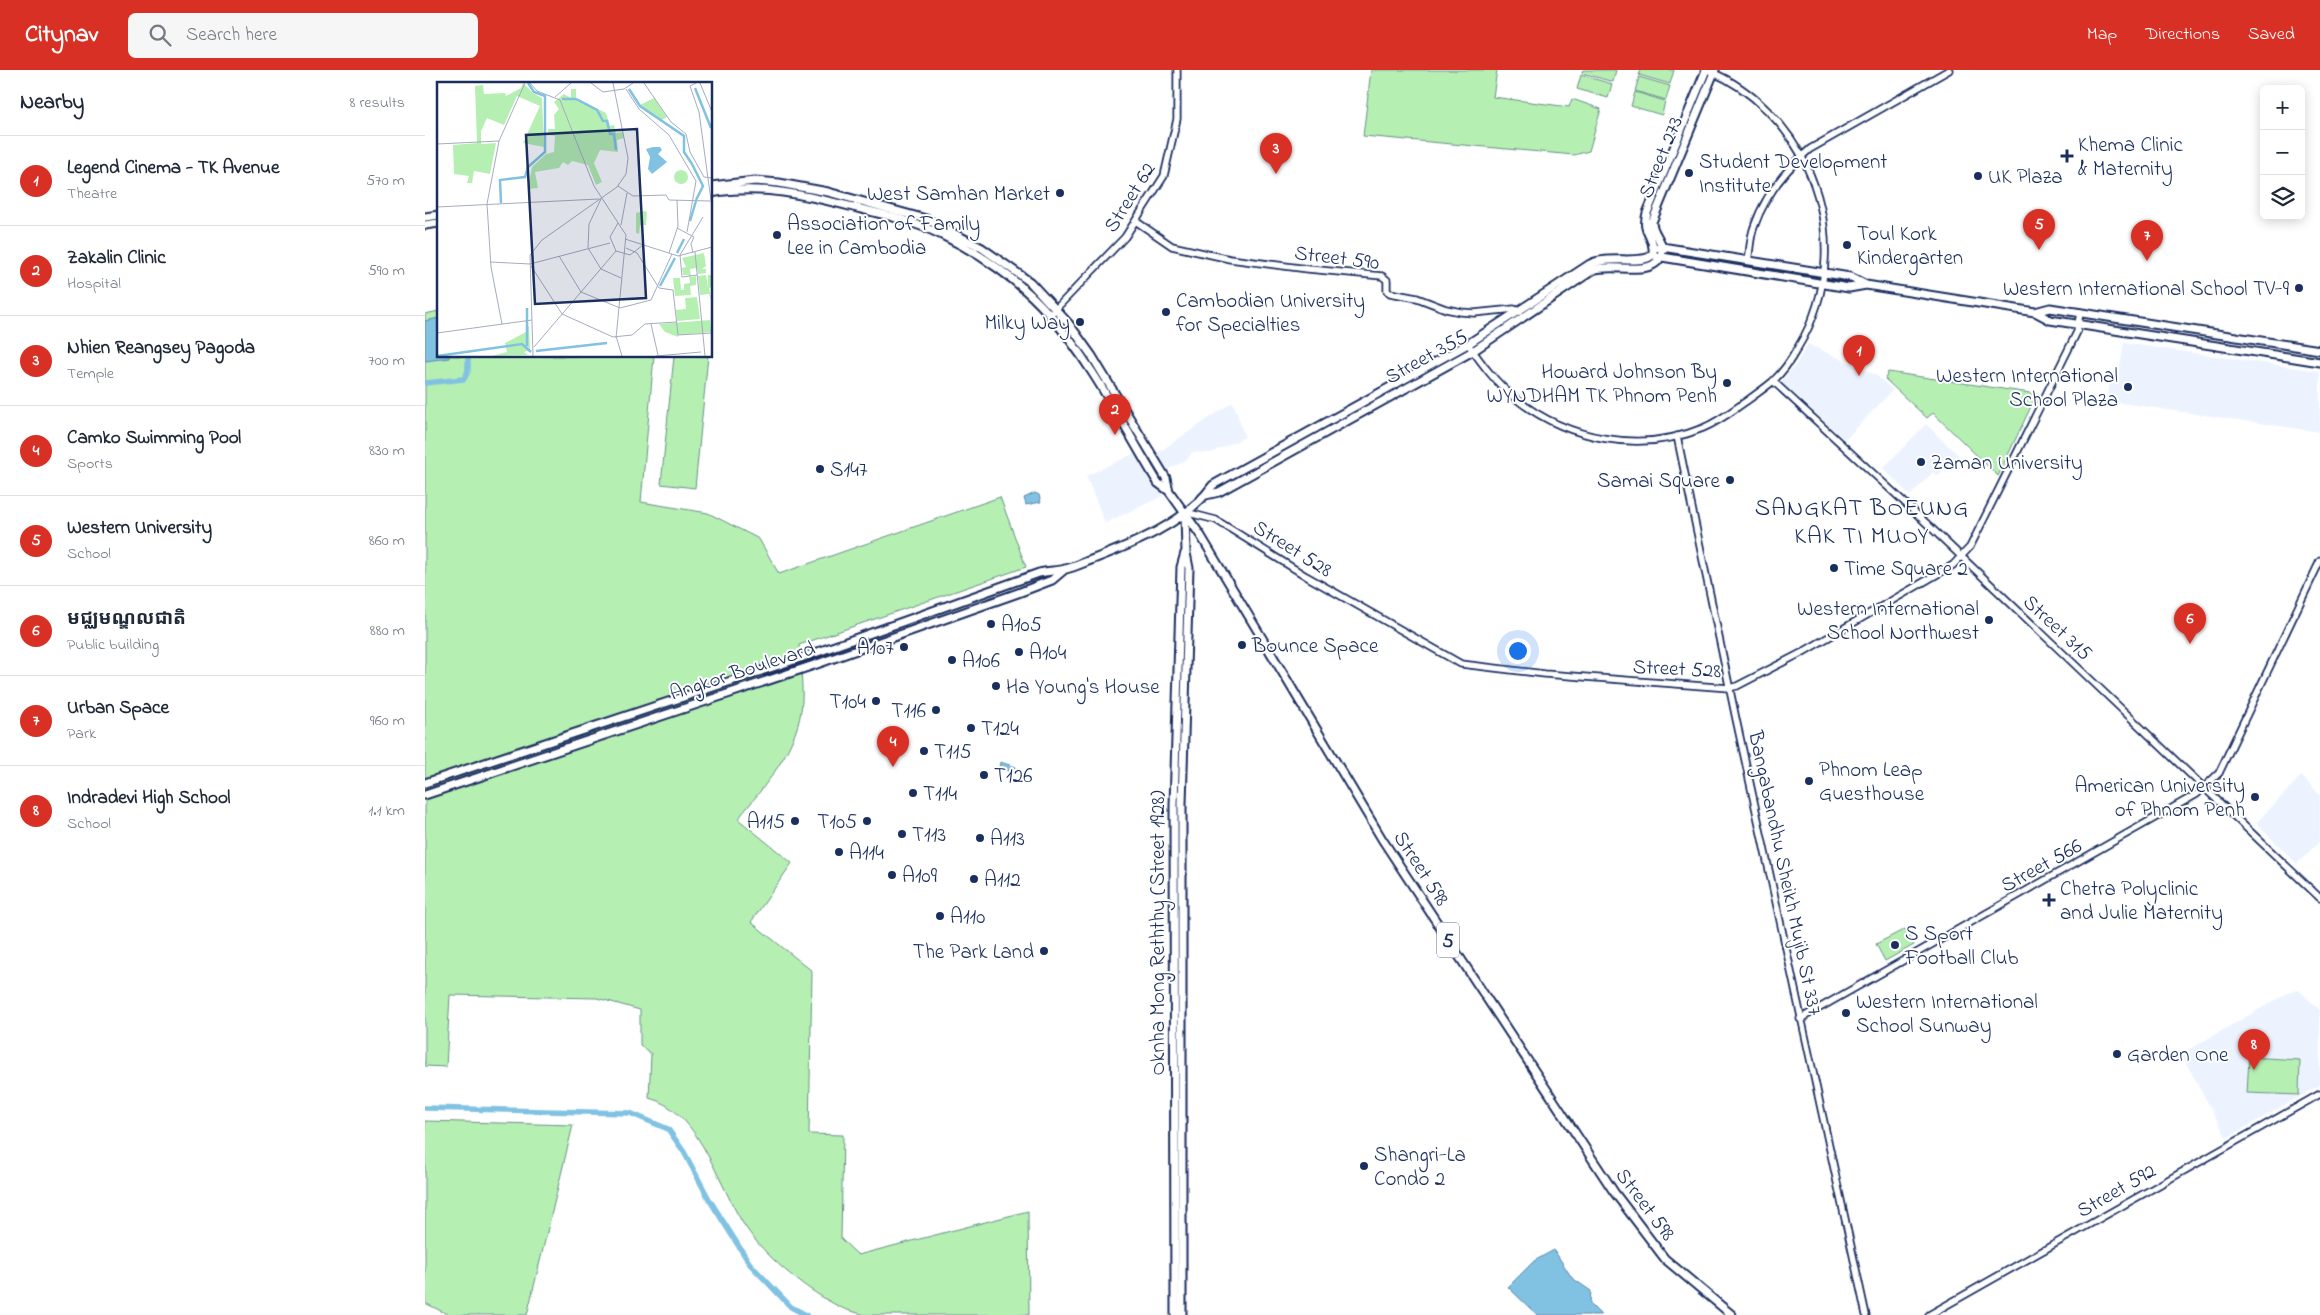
<!DOCTYPE html>
<meta charset="utf-8">
<style>
body{margin:0;font-family:"Indie Flower","Noto Sans Khmer",sans-serif;background:#f6f6f7;color:#1f2937}
.controls{position:absolute;right:15px;top:15px;display:grid;overflow:hidden;border-radius:8px;box-shadow:0 2px 12px #0003}
.controls button{width:45px;height:45px;display:grid;place-items:center;padding:0;border:0;border-bottom:1px solid #e0e1e3;background:#fff;color:#1f2937;font:25px sans-serif}
.you{position:absolute;left:1092px;top:580px;width:18px;height:18px;margin:-12px;border:4px solid #fff;border-radius:50%;background:#1a73e8;box-shadow:0 0 0 8px #1a73e833}
.badge{display:grid;place-items:center;width:32px;height:32px;border-radius:50%;background:#d93025;color:#fff;font-size:16px;font-weight:700}
.pin{position:absolute;translate:-50% -41px;filter:drop-shadow(0 1px 2px #0008)}
.pin::after{content:'';position:absolute;top:26px;width:18px;height:15px;background:inherit;clip-path:polygon(0 0,100% 0,50% 100%)}
.list{margin:0;padding:0;list-style:none}
h2{display:flex;justify-content:space-between;align-items:center;height:65px;margin:0;padding:0 20px;font-size:21px}
h2 small{font-size:16px;font-weight:400;color:#747a83}
.list li{display:grid;grid-template-columns:32px 1fr auto;gap:15px;align-items:center;box-sizing:border-box;height:90px;padding:0 20px;border-top:1px solid #e0e1e3}
.list b{display:block;font-size:19px;white-space:nowrap}
.list p{margin:0;font-size:16px;white-space:nowrap;color:#747a83}
.list em{font-size:16px;font-style:normal;color:#747a83}
.icon{flex:none;width:28px;height:28px;fill:none;stroke:currentColor;stroke-width:2;stroke-linecap:round;stroke-linejoin:round}
.map{position:relative;flex:none;width:1895px;height:1245px;overflow:hidden}
header{display:flex;align-items:center;gap:30px;box-sizing:border-box;height:70px;padding:0 25px;background:#d93025;color:#fff}
header strong{font-size:24px}
nav{display:flex;gap:28px;margin-inline-start:auto;font-size:18px}
.search{width:350px;height:45px;background:#f6f6f7;display:flex;align-items:center;gap:12px;box-sizing:border-box;padding:0 18px;border-radius:8px;color:#747a83;font-size:19px}
main{display:flex}
aside{flex:1;background:#fff}
.map>svg:first-child{display:block}
.built{fill:#edf3fe}
.green{fill:#b6efb2;stroke:#688f88}
.water{fill:#81c2e2;stroke:#5887ad}
.lines{fill:none;stroke-linecap:round;stroke-linejoin:round}
.canal{stroke:#81c2e2;stroke-width:5.5}
.minor-casing{stroke:#1b2f5e;stroke-width:9}
.major-casing{stroke:#1b2f5e;stroke-width:11}
.minor{stroke:#fff;stroke-width:5.5}
.major{stroke:#fff;stroke-width:7}
.poi-dot{fill:#1b2f5e;stroke:#fff;stroke-width:2}
.labels{text-anchor:middle;stroke-width:4;stroke-linejoin:round;paint-order:stroke}
.shield{fill:#fff;stroke:#5f6d8e;stroke-width:1}
.shield-label{font-size:20px;font-weight:bold;fill:#1b2f5e}
.poi-label{font-size:21px;fill:#1b2f5e;stroke:#fff;text-anchor:start}
.street-label{font-size:21px;fill:#1b2f5e;stroke:#fff}
.quarter-label{font-size:24px;letter-spacing:1px;fill:#1b2f5e;stroke:#fff}
.inset-river{fill:none;stroke:#81c2e2;stroke-width:2.5}
.inset-road{fill:none;stroke:#a4acbf;stroke-width:1}
.view{fill:#1b2f5e;fill-opacity:0.15;stroke:#1b2f5e;stroke-width:2.5}
.inset-edge{fill:none;stroke:#1b2f5e;stroke-width:2.5}
</style>
<header>
<strong>Citynav</strong>
<div class="search"><svg class="icon" aria-label="search" viewBox="0 0 24 24"><circle cx="10" cy="10" r="6"/><path d="M15 15l6 6"/></svg>Search here</div>
<nav><a>Map</a><a>Directions</a><a>Saved</a></nav>
</header>
<main>
<aside>
<h2>Nearby<small>8 results</small></h2>
<ul class="list">
<li><span class="badge">1</span><div><b>Legend Cinema - TK Avenue</b><p>Theatre</p></div><em>570 m</em></li>
<li><span class="badge">2</span><div><b>Zakalin Clinic</b><p>Hospital</p></div><em>590 m</em></li>
<li><span class="badge">3</span><div><b>Nhien Reangsey Pagoda</b><p>Temple</p></div><em>700 m</em></li>
<li><span class="badge">4</span><div><b>Camko Swimming Pool</b><p>Sports</p></div><em>830 m</em></li>
<li><span class="badge">5</span><div><b>Western University</b><p>School</p></div><em>860 m</em></li>
<li><span class="badge">6</span><div><b>មជ្ឈមណ្ឌលជាតិ</b><p>Public building</p></div><em>880 m</em></li>
<li><span class="badge">7</span><div><b>Urban Space</b><p>Park</p></div><em>960 m</em></li>
<li><span class="badge">8</span><div><b>Indradevi High School</b><p>School</p></div><em>1.1 km</em></li>
</ul>
</aside>
<div class="map">
<svg width="1895" height="1245" viewBox="0 0 1895 1245">
<rect width="100%" height="100%" fill="#fff"/>
<filter id="ink" filterUnits="userSpaceOnUse"><feTurbulence type="fractalNoise" baseFrequency=".02" numOctaves="2"/><feDisplacementMap in="SourceGraphic" scale="10" xChannelSelector="R" yChannelSelector="G"/><feConvolveMatrix kernelMatrix="1 2 1 2 8 2 1 2 1" color-interpolation-filters="sRGB"/></filter>
<g filter="url(#ink)">
<path class="built" d="M1699,273L1895,301V362L1682,331L1686,302H1694Z
M1383,274L1451,305L1468,320L1420,370L1356,312L1372,293Z
M808,332L820,367L786,383L767,382L763,389L740,401L731,384Z
M1501,354L1534,386L1513,406L1508,402L1485,426L1458,398Z
M712,382L738,426L680,453L661,406Z
M1876,706L1895,725V771L1872,794L1831,753Z
M1868,920H1874L1895,940V1015L1802,1068L1756,984Z"/>
<path class="green" d="M946,0H1072L1068,27L1144,37L1147,29L1176,39L1164,81L1149,85L938,66Z
M1158,0H1191L1188,12L1157,3Z
M1216,0H1249L1245,14L1214,5Z
M1156,5L1187,14L1183,28L1152,19Z
M1214,7L1245,16L1241,30L1210,21Z
M1210,22L1240,31L1237,45L1206,36Z
M14,241V286H229L216,432L283,443L334,469L354,504L575,427L601,497L374,575C375,594 378,614 377,632C374,678 340,715 313,749L367,793L326,852L387,901L384,1064L418,1065L416,1169L433,1185L603,1141L604,1245H440C432,1242 422,1241 415,1237C383,1221 345,1191 324,1162C294,1122 277,1041 224,1028L226,984L215,975V940L172,928L25,925L21,997L0,996V244Z
M249,286H283L270,418L236,414Z
M1463,302L1612,324L1573,406L1508,343L1502,348L1460,309Z
M1480,859L1489,875L1460,891L1451,874Z
M1824,987L1875,990L1874,1025L1822,1023Z
M0,1051L148,1055L102,1245H24L0,1233Z"/>
<path class="water" d="M14,248V286H24V288L0,291V251Z
M610,423L614,425L616,432L601,435L599,428Z
M575,692L591,697L589,703L574,698Z
M1129,1180L1147,1208L1166,1221L1165,1234L1176,1245H1112L1083,1217L1109,1191Z"/>
<g class="lines">
<path class="canal" d="M0,313L39,309L43,301V286
M0,1038L205,1043L243,1059L259,1082L284,1129L325,1194L366,1237L381,1245"/>
<g class="minor-casing">
<path id="minor" d="M712,152L747,176L805,189L883,199L957,206L962,210V221L965,223L992,228L1021,239L1036,242L1049,243L1089,239L1095,242
M1323,191C1325,180 1325,167 1329,157C1340,125 1360,100 1385,79L1524,0
M625,245L700,167L739,106L752,49V0
M1043,274C1057,294 1071,313 1090,328C1142,370 1216,384 1278,358C1295,351 1308,340 1323,330C1331,324 1340,318 1347,312C1357,303 1366,290 1372,279C1407,222 1409,155 1381,95C1363,56 1326,18 1286,2
M1348,311L1478,431L1895,828
M1252,366L1311,649L1441,1245
M760,442L791,450L881,506L1036,594L1120,604L1304,618L1312,616L1378,582L1528,495L1545,477L1652,262L1655,242
M1375,949L1772,724L1794,703L1895,491
M1504,1245L1895,1024"/>
</g>
<g class="major-casing">
<path id="major" d="M286,116L330,111L354,113L403,122L501,149L557,178L605,212L644,254L667,286L741,408L744,421
M286,123C335,114 381,125 428,137C457,144 488,151 515,164C555,183 595,211 624,244C666,291 700,359 733,413L744,421L776,466L957,769L1189,1122L1240,1189L1307,1245
M0,147L14,145
M0,155L14,153
M1228,178L1237,177L1425,207L1441,215
M1228,182C1230,165 1216,165 1222,143L1281,0
M1231,186L1424,218L1441,215L1610,242L1625,250L1895,292
M1610,242L1625,238L1895,280
M781,425L794,422L1048,281L1168,200C1188,192 1233,210 1237,181C1238,170 1227,163 1227,152L1290,0
M0,713L390,583L614,503C623,501 632,501 641,499C649,497 658,493 666,490C708,474 761,453 788,415L1043,274L1165,194C1182,185 1219,195 1227,185
M0,725L392,594L593,523L627,510L640,499
M750,1245L749,735L756,497L760,483
M757,1245V734L764,498L761,483L760,443"/>
</g>
<use href="#minor" class="minor"/>
<use href="#major" class="major"/>
</g>
</g>
<g class="poi-dot">
<path d="M1639.5 78.5h5v5h5v5h-5v5h-5v-5h-5v-5h5z"/>
<circle cx="1264" cy="103" r="5"/>
<circle cx="1553" cy="106" r="5"/>
<circle cx="635" cy="123" r="5"/>
<circle cx="352" cy="165" r="5"/>
<circle cx="1422" cy="175" r="5"/>
<circle cx="1874" cy="218" r="5"/>
<circle cx="741" cy="242" r="5"/>
<circle cx="655" cy="252" r="5"/>
<circle cx="1302" cy="313" r="5"/>
<circle cx="1703" cy="317" r="5"/>
<circle cx="1496" cy="392" r="5"/>
<circle cx="395" cy="399" r="5"/>
<circle cx="1305" cy="410" r="5"/>
<circle cx="1409" cy="498" r="5"/>
<circle cx="1564" cy="550" r="5"/>
<circle cx="566" cy="554" r="5"/>
<circle cx="817" cy="575" r="5"/>
<circle cx="479" cy="577" r="5"/>
<circle cx="594" cy="582" r="5"/>
<circle cx="527" cy="590" r="5"/>
<circle cx="571" cy="616" r="5"/>
<circle cx="451" cy="631" r="5"/>
<circle cx="511" cy="640" r="5"/>
<circle cx="546" cy="658" r="5"/>
<circle cx="499" cy="681" r="5"/>
<circle cx="559" cy="705" r="5"/>
<circle cx="1384" cy="711" r="5"/>
<circle cx="488" cy="723" r="5"/>
<circle cx="1830" cy="727" r="5"/>
<circle cx="370" cy="751" r="5"/>
<circle cx="442" cy="751" r="5"/>
<circle cx="477" cy="764" r="5"/>
<circle cx="555" cy="768" r="5"/>
<circle cx="414" cy="782" r="5"/>
<circle cx="467" cy="805" r="5"/>
<circle cx="549" cy="809" r="5"/>
<path d="M1621.5 822.5h5v5h5v5h-5v5h-5v-5h-5v-5h5z"/>
<circle cx="515" cy="846" r="5"/>
<circle cx="1470" cy="875" r="5"/>
<circle cx="619" cy="881" r="5"/>
<circle cx="1421" cy="943" r="5"/>
<circle cx="1692" cy="984" r="5"/>
<circle cx="939" cy="1096" r="5"/>
</g>
<g class="labels">
<rect class="shield" x="1012" y="852.5" width="22" height="35" rx="4"/>
<g class="shield-label">
<text x="1023" y="877">5</text>
</g>
<g class="poi-label">
<text x="1653" y="81">Khema Clinic<tspan x="1653" dy="24">&amp; Maternity</tspan></text>
<text x="1274" y="98">Student Development<tspan x="1274" dy="24">Institute</tspan></text>
<text x="1563" y="113">UK Plaza</text>
<text x="625" y="130" text-anchor="end">West Samhan Market</text>
<text x="362" y="160">Association of Family<tspan x="362" dy="24">Lee in Cambodia</tspan></text>
<text x="1432" y="170">Toul Kork<tspan x="1432" dy="24">Kindergarten</tspan></text>
<text x="1864" y="225" text-anchor="end">Western International School TV-9</text>
<text x="751" y="237">Cambodian University<tspan x="751" dy="24">for Specialties</tspan></text>
<text x="645" y="259" text-anchor="end">Milky Way</text>
<text x="1292" y="308" text-anchor="end">Howard Johnson By<tspan x="1292" dy="24">WYNDHAM TK Phnom Penh</tspan></text>
<text x="1693" y="312" text-anchor="end">Western International<tspan x="1693" dy="24">School Plaza</tspan></text>
<text x="1506" y="399">Zaman University</text>
<text x="405" y="406">S147</text>
<text x="1295" y="417" text-anchor="end">Samai Square</text>
<text x="1419" y="505">Time Square 2</text>
<text x="1554" y="545" text-anchor="end">Western International<tspan x="1554" dy="24">School Northwest</tspan></text>
<text x="576" y="561">A105</text>
<text x="827" y="582">Bounce Space</text>
<text x="469" y="584" text-anchor="end">A107</text>
<text x="604" y="589">A104</text>
<text x="537" y="597">A106</text>
<text x="581" y="623">Ha Young's House</text>
<text x="441" y="638" text-anchor="end">T104</text>
<text x="501" y="647" text-anchor="end">T116</text>
<text x="556" y="665">T124</text>
<text x="509" y="688">T115</text>
<text x="1394" y="706">Phnom Leap<tspan x="1394" dy="24">Guesthouse</tspan></text>
<text x="569" y="712">T126</text>
<text x="1820" y="722" text-anchor="end">American University<tspan x="1820" dy="24">of Phnom Penh</tspan></text>
<text x="498" y="730">T114</text>
<text x="360" y="758" text-anchor="end">A115</text>
<text x="432" y="758" text-anchor="end">T105</text>
<text x="487" y="771">T113</text>
<text x="565" y="775">A113</text>
<text x="424" y="789">A114</text>
<text x="477" y="812">A109</text>
<text x="559" y="816">A112</text>
<text x="1635" y="825">Chetra Polyclinic<tspan x="1635" dy="24">and Julie Maternity</tspan></text>
<text x="525" y="853">A110</text>
<text x="1480" y="870">S Sport<tspan x="1480" dy="24">Football Club</tspan></text>
<text x="609" y="888" text-anchor="end">The Park Land</text>
<text x="1431" y="938">Western International<tspan x="1431" dy="24">School Sunway</tspan></text>
<text x="1702" y="991">Garden One</text>
<text x="949" y="1091">Shangri-La<tspan x="949" dy="24">Condo 2</tspan></text>
</g>
<g class="street-label">
<text transform="translate(1235 87) rotate(-68)" y="7">Street 273</text>
<text transform="translate(704 127) rotate(-58)" y="7">Street 62</text>
<text transform="translate(912 187) rotate(7)" y="7">Street 590</text>
<text transform="translate(1001 286) rotate(-29)" y="7">Street 355</text>
<text transform="translate(868 478) rotate(32)" y="7">Street 528</text>
<text transform="translate(1633 557) rotate(43)" y="7">Street 315</text>
<text transform="translate(1252 598) rotate(3)" y="7">Street 528</text>
<text transform="translate(317 600) rotate(-18)" y="7">Angkor Boulevard</text>
<text transform="translate(1616 795) rotate(-29)" y="7">Street 566</text>
<text transform="translate(997 798) rotate(57)" y="7">Street 598</text>
<text transform="translate(1361 803) rotate(78)" y="7">Bangabandhu Sheikh Mujib St 337</text>
<text transform="translate(732 863) rotate(-90)" y="7">Oknha Mong Reththy (Street 1928)</text>
<text transform="translate(1691 1120) rotate(-30)" y="7">Street 592</text>
<text transform="translate(1221 1134) rotate(53)" y="7">Street 598</text>
</g>
<g class="quarter-label">
<text x="1437" y="445">SANGKAT BOEUNG<tspan x="1437" dy="28">KAK TI MUOY</tspan></text>
</g>
</g>
<g transform="translate(12 12)">
<rect width="275" height="275" fill="#fff"/>
<path d="M86,1L96,11L105,16L107,65L86,61L103,24L80,14L67,43L50,36L44,49V62L59,61L53,92L37,89L35,101H30L32,94L17,92L16,63L40,61L38,4L46,3L47,12L68,11L69,14L84,6ZM134,7H139V16L169,31L173,44L177,43L179,51L186,50L187,56L180,58L181,70L163,68L157,81L165,100L159,103L151,83L135,79L131,83L126,80L122,86L98,90L101,106L91,107L95,85L109,72L117,70L118,54L111,53V47H118L117,33L122,27L117,20L127,12L134,16ZM217,16L230,35L223,39L203,23ZM237 95a7 7 0 1 1 14 0a7 7 0 1 1-14 0ZM207,129L210,130L209,143H203L202,152L199,151V131ZM267,171L269,184L265,187H269V191L261,192L260,186L253,187L254,195L259,194V203L253,204L254,213L238,214L236,196H243L244,208H247V202L253,201L252,193H246L245,186L249,185L245,176ZM269,193L271,206V193H275V205L272,206L275,220L272,212L263,213L261,194ZM260,215L263,237L240,239L239,228L249,227L248,216ZM273,238L274,250L241,253V255L228,250L222,242ZM89,244H92L93,268L87,270L91,273L55,274L70,270L68,261L89,250Z" fill="#b6efb2"/>
<path d="M216,65H223L225,68L221,72L230,80L215,92L211,87L213,75L209,67Z" fill="#81c2e2"/>
<path class="inset-river" d="M258,6L274,46M192,7L203,24L247,54V70L255,82M125,17H139L160,28L166,39H170L173,52H177L179,68M255,82L266,104L259,118M64,121L63,98L88,95L91,85L108,70V14L97,10L91,1M253,139L259,119M240,171L247,157M223,204L238,176M90,264V226M99,269L170,261M0,274L85,262L94,270"/>
<path class="inset-road" d="M93,1L100,9L123,18L157,104L189,153L179,256M154,1L166,10L187,7L196,1M207,1L234,40L249,52L253,70L267,95L275,96M259,1L253,4L262,30L275,126M263,1L275,30M189,7L202,27L232,53L259,99L250,150M118,15L134,1M0,62L62,59M181,104L196,114L229,113L232,118L273,119M164,117L152,142L151,166L164,187L184,196M50,122L54,185L65,242M50,122L62,59L88,1M0,125L162,117M181,141L173,155L179,169L193,173L206,163M184,143L190,111M240,146L257,155L254,162L256,171M188,157L241,174L275,165M189,166L200,171L222,206L236,208L241,253L275,251M258,170L268,274M232,171L241,144L240,118M122,174L144,210L183,226L214,218L235,172M53,180L93,182L173,161M94,184L125,232L176,255L195,253L208,242L239,240M260,193L245,195L243,173L266,135M214,242L221,273M0,251L95,238M179,254L185,274M97,265L179,169M96,274L93,173L105,158L180,105L189,92L191,76L176,1M219,274L264,270"/>
<path class="view" d="M200,47L209,216L98,222L89,53Z"/>
<rect width="275" height="275" class="inset-edge"/>
</g>
</svg>
<div class="controls">
<button>+</button>
<button>−</button>
<button><svg class="icon" aria-label="layers" viewBox="0 0 24 24"><path d="M12 4l9 5-9 5-9-5zM3 14l9 5 9-5"/></svg></button>
</div>
<div class="you"></div>
<div class="pin badge" style="left:1434px;top:306px">1</div>
<div class="pin badge" style="left:690px;top:365px">2</div>
<div class="pin badge" style="left:851px;top:104px">3</div>
<div class="pin badge" style="left:468px;top:697px">4</div>
<div class="pin badge" style="left:1614px;top:180px">5</div>
<div class="pin badge" style="left:1765px;top:574px">6</div>
<div class="pin badge" style="left:1722px;top:191px">7</div>
<div class="pin badge" style="left:1829px;top:1000px">8</div>
</div>
</main>
